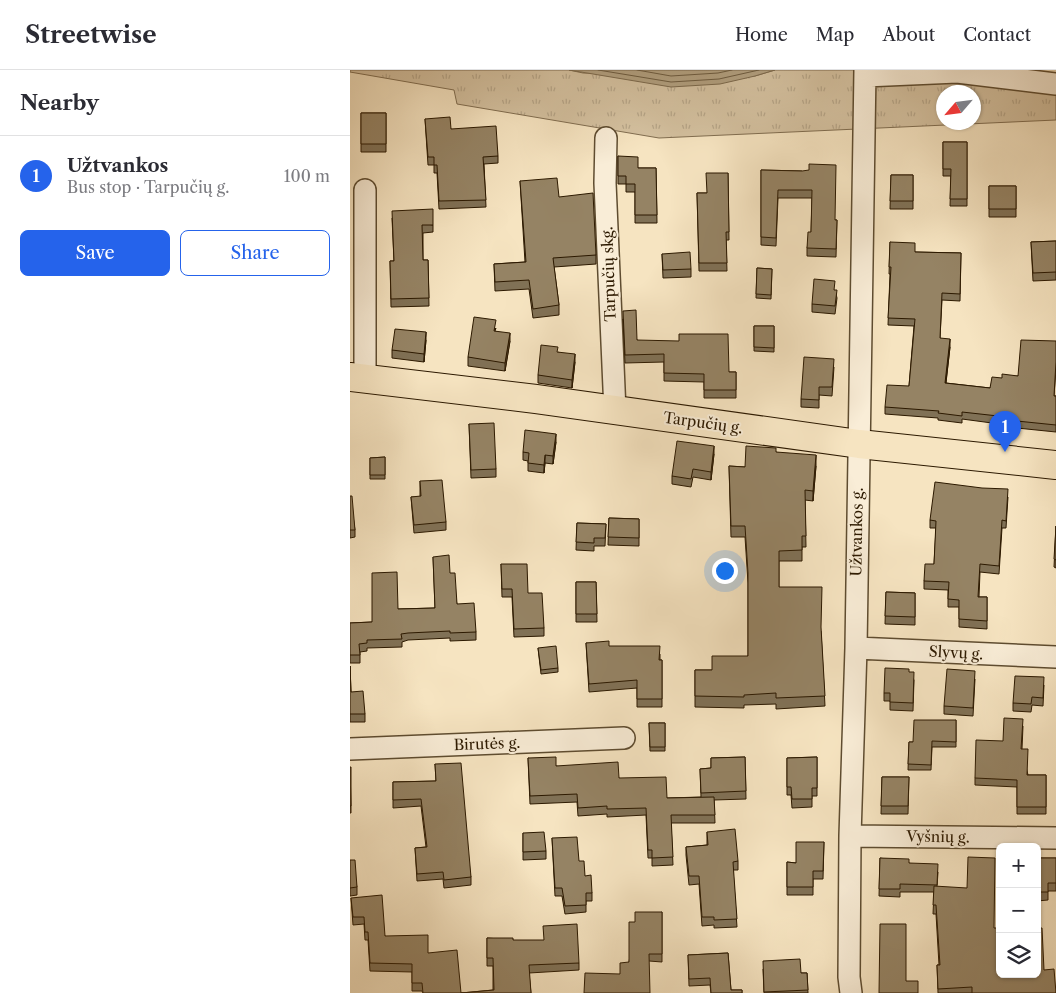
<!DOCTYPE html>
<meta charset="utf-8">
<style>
body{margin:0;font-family:"Libre Caslon Text",serif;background:#f2f2f3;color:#2b2b33}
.controls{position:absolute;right:15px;bottom:15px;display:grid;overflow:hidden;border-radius:8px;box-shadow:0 1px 4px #0004}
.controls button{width:45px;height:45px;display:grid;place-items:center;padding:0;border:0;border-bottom:1px solid #e1e1e2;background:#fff;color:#2b2b33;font:25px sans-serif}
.compass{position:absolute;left:586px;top:15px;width:45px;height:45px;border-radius:50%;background:#fff;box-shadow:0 1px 4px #0004;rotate:242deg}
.you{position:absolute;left:374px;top:500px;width:18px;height:18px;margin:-12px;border:4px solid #fff;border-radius:50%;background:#1a73e8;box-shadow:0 0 0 8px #1a73e833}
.badge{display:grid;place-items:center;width:32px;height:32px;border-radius:50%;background:#2563eb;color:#fff;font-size:16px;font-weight:700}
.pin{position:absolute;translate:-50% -41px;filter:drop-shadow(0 1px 2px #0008)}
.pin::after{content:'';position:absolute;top:26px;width:18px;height:15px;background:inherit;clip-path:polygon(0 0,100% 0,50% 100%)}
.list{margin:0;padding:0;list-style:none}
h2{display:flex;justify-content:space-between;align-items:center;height:65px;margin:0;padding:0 20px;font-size:21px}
h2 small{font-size:16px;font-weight:400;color:#7c7c81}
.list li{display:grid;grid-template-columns:32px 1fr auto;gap:15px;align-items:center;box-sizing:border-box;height:80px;padding:0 20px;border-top:1px solid #e1e1e2}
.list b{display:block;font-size:19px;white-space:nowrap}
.list p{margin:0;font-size:16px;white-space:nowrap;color:#7c7c81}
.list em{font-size:16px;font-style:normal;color:#7c7c81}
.actions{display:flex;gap:10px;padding:15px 20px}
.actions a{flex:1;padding:11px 0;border:1px solid #2563eb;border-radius:8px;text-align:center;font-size:18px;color:#2563eb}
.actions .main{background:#2563eb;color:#fff}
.icon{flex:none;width:28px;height:28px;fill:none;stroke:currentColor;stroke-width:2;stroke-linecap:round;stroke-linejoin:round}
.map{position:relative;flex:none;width:706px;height:923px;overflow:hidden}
header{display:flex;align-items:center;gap:30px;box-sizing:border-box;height:70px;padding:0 25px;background:#fff;border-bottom:1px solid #e1e1e2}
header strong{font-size:24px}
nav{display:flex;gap:28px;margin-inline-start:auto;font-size:18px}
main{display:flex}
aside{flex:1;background:#fff}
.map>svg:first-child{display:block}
.grass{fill:url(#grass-tufts);stroke:#806d50;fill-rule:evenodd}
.water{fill:#b19f7f;stroke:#7c694c}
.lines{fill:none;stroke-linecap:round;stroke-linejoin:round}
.shore{stroke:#6e5c40;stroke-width:1}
.minor-casing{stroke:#5e4c30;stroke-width:24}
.major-casing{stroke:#2c1900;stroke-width:30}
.minor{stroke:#f9edd7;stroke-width:21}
.major{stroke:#f6e4c1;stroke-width:28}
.wall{fill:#807156;stroke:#2c1900}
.shaded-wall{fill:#685c46;stroke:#2c1900}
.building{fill:#958364;stroke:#2c1900}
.labels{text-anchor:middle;stroke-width:4;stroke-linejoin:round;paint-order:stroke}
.street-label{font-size:15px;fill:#2c1900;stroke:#f9edd7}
</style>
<header>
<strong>Streetwise</strong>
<nav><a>Home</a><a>Map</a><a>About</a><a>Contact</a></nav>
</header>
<main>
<aside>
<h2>Nearby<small></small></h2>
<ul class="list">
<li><span class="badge">1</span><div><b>Užtvankos</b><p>Bus stop · Tarpučių g.</p></div><em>100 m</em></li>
</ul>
<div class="actions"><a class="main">Save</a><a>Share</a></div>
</aside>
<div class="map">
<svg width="706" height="923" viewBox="0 0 706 923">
<defs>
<pattern id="grass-tufts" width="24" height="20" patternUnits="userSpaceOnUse" patternTransform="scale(1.25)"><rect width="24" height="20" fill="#d4c1a0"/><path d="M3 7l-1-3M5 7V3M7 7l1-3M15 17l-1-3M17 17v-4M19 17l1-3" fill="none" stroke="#b6a588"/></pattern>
</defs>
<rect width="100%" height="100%" fill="#f6e4c1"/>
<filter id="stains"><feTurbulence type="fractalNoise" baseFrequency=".004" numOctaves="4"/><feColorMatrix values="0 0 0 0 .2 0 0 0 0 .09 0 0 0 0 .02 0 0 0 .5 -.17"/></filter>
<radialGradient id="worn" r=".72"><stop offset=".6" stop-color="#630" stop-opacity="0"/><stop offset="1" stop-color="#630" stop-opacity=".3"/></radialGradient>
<path class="grass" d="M0,0H219L233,3L405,6L425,0H661L706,7V50L309,68L107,34L104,20L0,2ZM594,22H624V52H594Z"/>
<path class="water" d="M219,0H425L405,6L370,14L321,17Z"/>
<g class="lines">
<path class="shore" d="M248,0L321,12L369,9L409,0
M287,0L321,6L368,3L382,0"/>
<g class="minor-casing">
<path id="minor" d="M515,6L607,2L706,14
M256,68L255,113L265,341
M15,120V308
M506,578L706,587
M0,679L274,668
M500,766L706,768
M501,923L499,907L500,766L506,578L515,0"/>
</g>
<g class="major-casing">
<path id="major" d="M0,307L186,329L509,374L706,395"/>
</g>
<use href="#minor" class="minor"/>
<use href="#major" class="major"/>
</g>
<path class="wall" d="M11,43H36V82H11Z
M75,49L101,59L148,86V93L134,94L136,137L89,139L87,103H84V95H78Z
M593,72H617V136H600L601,106H593Z
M268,86L288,98H306L307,153H285V122H276V114H268Z
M411,100L452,101L485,150H487L486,187L457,186V178L461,162L462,128H428L426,176L411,175Z
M378,103L379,170H376L377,201H349L347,123H357Z
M541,105H563V139H540Z
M170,111L209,127L246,185V194L204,197L209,235V245L183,248L179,219L145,221L144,194L175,192Z
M639,116H666V147H639Z
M42,148L83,155V162L73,163V190H78L79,236L41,237L40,191H44Z
M706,171V210L683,211L681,172Z
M540,172L565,182L611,183L610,231L592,230L590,268L600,277L596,313L640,318L652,308L668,306L706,271V299L704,326H706V362L657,357V355L612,349V353L588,350V348L535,344V337L559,316L564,256L538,255L540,204H539Z
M312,184L341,199V207L313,208Z
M407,198L422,199L421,229L406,228Z
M485,220L487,228L485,244L462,242V234Z
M273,249L287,270L379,302H386V328H354V312L314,311V292L275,293Z
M404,256H424V282L404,281Z
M146,258L145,261L160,271L155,301L118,296V287Z
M76,270L74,292L42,288V280Z
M208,282L225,292L222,318L188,313V305Z
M484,297L482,326L469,325V338L451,337V329Z
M119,354L146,399V407L121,408Z
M206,372L203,394L195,393L194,403L178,401V391L173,390V382Z
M426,382L466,396L463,431L455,430L456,477H452V491H429V517L471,561L475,636L426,639V634L394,635V638L345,637V600H362L398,586V513L395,467H381L379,396L395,397Z
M364,384L361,410L343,407L341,417L322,414V406Z
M35,387V409H20V388Z
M70,411L96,452V460L64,463L61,427H70Z
M0,426L5,460V467L0,468Z
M658,427L656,458H652L649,504L630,502L629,527H637V559L609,557V537H598V520L574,519V511L584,494L586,458H580V450Z
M259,448L289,449V476L258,475Z
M227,453L256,454L255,476H244V481L226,480Z
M706,456V498L704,497Z
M83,487L100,503L107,534L126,562V570L100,571V568L58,570L52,572V577L17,578V581L10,582V593H0V553L22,552L48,539L85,538Z
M151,494L194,558V566L164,567L162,527H152Z
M226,512H246L247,552H226Z
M536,522L565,523V555L535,554Z
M236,573L310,584V590H312V637H287V618L239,622Z
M188,578L208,598V602L191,604Z
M0,596L1,622L15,644V652H0Z
M559,602L564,610L563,641L540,640V631H534V623Z
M625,609L623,646L594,644V636Z
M694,615L693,636L682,635L681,642L663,641V633Z
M606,650V677H582L581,700H558L559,672H563Z
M299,653H315V681H300Z
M673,656L672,679L678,705H696V744H667V717L625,715V708L653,671Z
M395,687L396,729L364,730L365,753H321L323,795L302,796V788H298L296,745L257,747V744L228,746L227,732L180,734L178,688L206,696L269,708L317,728L351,727L350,699L361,698V688Z
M467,687V726H462V737L442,738L441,725H437V688Z
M85,694L121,807V815L94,818L93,809L67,811L65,778L76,777L71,736L43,738V712L86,711Z
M0,697L1,736V743H0Z
M532,707H559L558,744H531Z
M357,762L388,791V800H383L387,857L364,858V855L352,856L349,814L339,815L336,785V777L357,775Z
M173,763L196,781V789L173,790Z
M202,768L235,806L242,823V831H236V842L215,844L212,826H205Z
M474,772L473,809H463V825H437V792L446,793Z
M530,788L559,793L588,802L587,817L644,858L694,900L706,923H588L587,895H589L586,844H583L584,822H550V827L529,826Z
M687,788H706V821H698V830L687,831Z
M0,790L7,817V825L0,826Z
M1,828L35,866L78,883L111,923L143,920V896H137V868L163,870L229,893V900L179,903L181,923H73L72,921H62V902L20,901L18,870H15L14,854L3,855Z
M312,842V892L299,891L270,904L279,892L285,852Z
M378,883L381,920H392V923H361L360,915L339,916L338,885Z
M413,899L451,903H457L458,923H414Z"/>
<path class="shaded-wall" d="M76,262V270L74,292V284Z
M160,263V271L155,301V293Z
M600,269V277L595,320V313Z
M225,284V292L222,318V310Z
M206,364V372L203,394V386Z
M364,376V384L361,410V402Z
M195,385V393L194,403V395Z
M466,385V396L463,431V421Z"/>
<path class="building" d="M11,43H36V74H11Z
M100,47L101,59L146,56L148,86L133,87L136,130L89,131L87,95H84V87H78L75,49Z
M593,72H617V129H600L601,99H593Z
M268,86L288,87V98H306L307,145H285V114H276V106H268Z
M459,94L486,95L485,150H487L486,179L457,178L458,162H461L462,120H428L426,168L411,167V100L452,101L459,100Z
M356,103H378L379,162H376L377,193H349L347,123H357Z
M541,105H563V131H540Z
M207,108L209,127L243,123L246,185L203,188L209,235L183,239L179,210L145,212L144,194L176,192L170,111Z
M639,116H666V139H639Z
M83,139V155H72L73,190H78L79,228L41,229L40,191H44L42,141Z
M706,171V202L683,203L681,172Z
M540,172L565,173V182L611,183L610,224L592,223L590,268L600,269L595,313L640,318L642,307L652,308V304L668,306L671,270L706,271V292L704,326H706V355L657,350V347L612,342V346L588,343L589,341L535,337L537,315L559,316L565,249L538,248L541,197H539Z
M340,182L341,199L313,200L312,184Z
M407,198L422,199L421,225L406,224Z
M464,209L485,211L484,220H487L485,236L462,234Z
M286,240L287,270L329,271V264H378L379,302H386V320H354V304L314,303V284L275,285L273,241Z
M124,247L146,250L144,261L160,263L155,293L118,287Z
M404,256H424V278L404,277Z
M45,259L76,262L74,284L42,280Z
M191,275L208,277L207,282L225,284L222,310L188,305Z
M454,287L484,289L482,317H469V330L451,329Z
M144,353L146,399L121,400L119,354Z
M175,360L206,364L203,386L195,385L194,395L178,393L179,383L173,382Z
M327,371L364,376L361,402L343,399L341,409L322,406Z
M396,376L426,378V382L466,385L463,421L455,420L456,466H452V480L429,481V517H472L471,557L475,626L426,628V623L394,625V627L345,626V600H362V586H398V503L395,456H381L379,396L395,397Z
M35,387V405H20V388Z
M92,410L96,452L64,455L61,427L71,426L70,411Z
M585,412L632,418L658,419L656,451L652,450L649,496L630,494L628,527H637V551L609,549V530L598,529L599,512L574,511L575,494H584L586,451L580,450Z
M0,426H2L5,460H0Z
M259,448L289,449V468L258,467Z
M227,453L256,454L255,468H244V473L226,472Z
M706,456V490L704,489Z
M99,485L100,503H105L107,534L124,533L126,562L100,563V561L58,563L51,564L52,569L17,570V573L9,574L10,585H0V553L22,552V503L47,502L48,539L85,538L83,487Z
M151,494H177L178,523H192L194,558L164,559L162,519H152Z
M226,512H246L247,544H226Z
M536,522L565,523V547L535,546Z
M259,571V576H310L309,590H312V629H287V610L239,614L236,573Z
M206,576L208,598L191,600L188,578Z
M0,596L1,622L13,621L15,644H0Z
M535,598L559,599V602H564L563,633L540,632V623H534Z
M597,599L625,601L623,638L594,636Z
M665,606L694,607L693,628L682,627L681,634L663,633Z
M654,648L673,649L671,679H678L677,705H696V737H667V710L625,708L626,670L653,671Z
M564,650H606V672L582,671L581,695L558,694L559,672H563Z
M299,653H315V677H300Z
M206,687V696L268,692L269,708L316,707L317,728L364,727L365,745H321L323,787L302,788V780H298L296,738L257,739V736L228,738L227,724L180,726L178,688Z
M395,687L396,721L351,723L350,699L361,698V688Z
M467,687V718H462V729H442L441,717H437V688Z
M111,693L121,807L94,810L93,802L67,804L65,778L77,777L71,729L43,730V712L86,711L85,694Z
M0,697H1V736H0Z
M532,707H559L558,736H531Z
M385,759L388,791L383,792L387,849L364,850V847H352L349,806H339L336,777L358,775L357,762Z
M194,762L196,781L173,782V763Z
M227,767L229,791H234L235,806L241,805L242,823H236V835L215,836L212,818H205L202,768Z
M446,772H474L473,801H463V817H437V792L446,793Z
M618,787L645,788L644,858H650V904H687V858H692L694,900L704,899L706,923H622V917L588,919L587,895H590L586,835H583L584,816L617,818Z
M530,788L559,789V793L588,794L587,815L550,814V819H529Z
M687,788H706V813H698V822H687Z
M0,790H5L7,817L0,818Z
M32,825L35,866L78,865V883L107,880L111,923L144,920L143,888H137V868H163V870H194L193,856L227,854L229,893L179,895L181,923H73L72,913H62V894L20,893L18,862H15L14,847H3L1,828Z
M285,842H312V884H299L300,923H234L235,903L270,904V893L279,892V852H285Z
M530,854H556V911H568V923H529Z
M378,883L381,920H392V923H361L360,908L339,909L338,885Z
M450,889L451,903H457L458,920L414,922L413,891Z"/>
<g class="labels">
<g class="street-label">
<text transform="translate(259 204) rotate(-92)" y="5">Tarpučių skg.</text>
<text transform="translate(353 353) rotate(8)" y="5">Tarpučių g.</text>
<text transform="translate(507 462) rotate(-89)" y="5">Užtvankos g.</text>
<text transform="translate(606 583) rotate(3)" y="5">Slyvų g.</text>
<text transform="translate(137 674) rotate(-2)" y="5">Birutės g.</text>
<text transform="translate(588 767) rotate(1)" y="5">Vyšnių g.</text>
</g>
</g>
<rect width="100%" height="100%" filter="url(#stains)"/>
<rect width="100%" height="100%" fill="url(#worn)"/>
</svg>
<div class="controls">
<button>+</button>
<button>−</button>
<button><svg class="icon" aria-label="layers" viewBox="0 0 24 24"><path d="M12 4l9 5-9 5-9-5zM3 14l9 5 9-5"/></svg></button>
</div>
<svg class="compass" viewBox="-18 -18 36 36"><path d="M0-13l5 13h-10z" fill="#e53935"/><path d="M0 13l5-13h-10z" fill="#7c7c81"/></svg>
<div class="you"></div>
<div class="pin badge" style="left:655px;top:382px">1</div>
</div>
</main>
